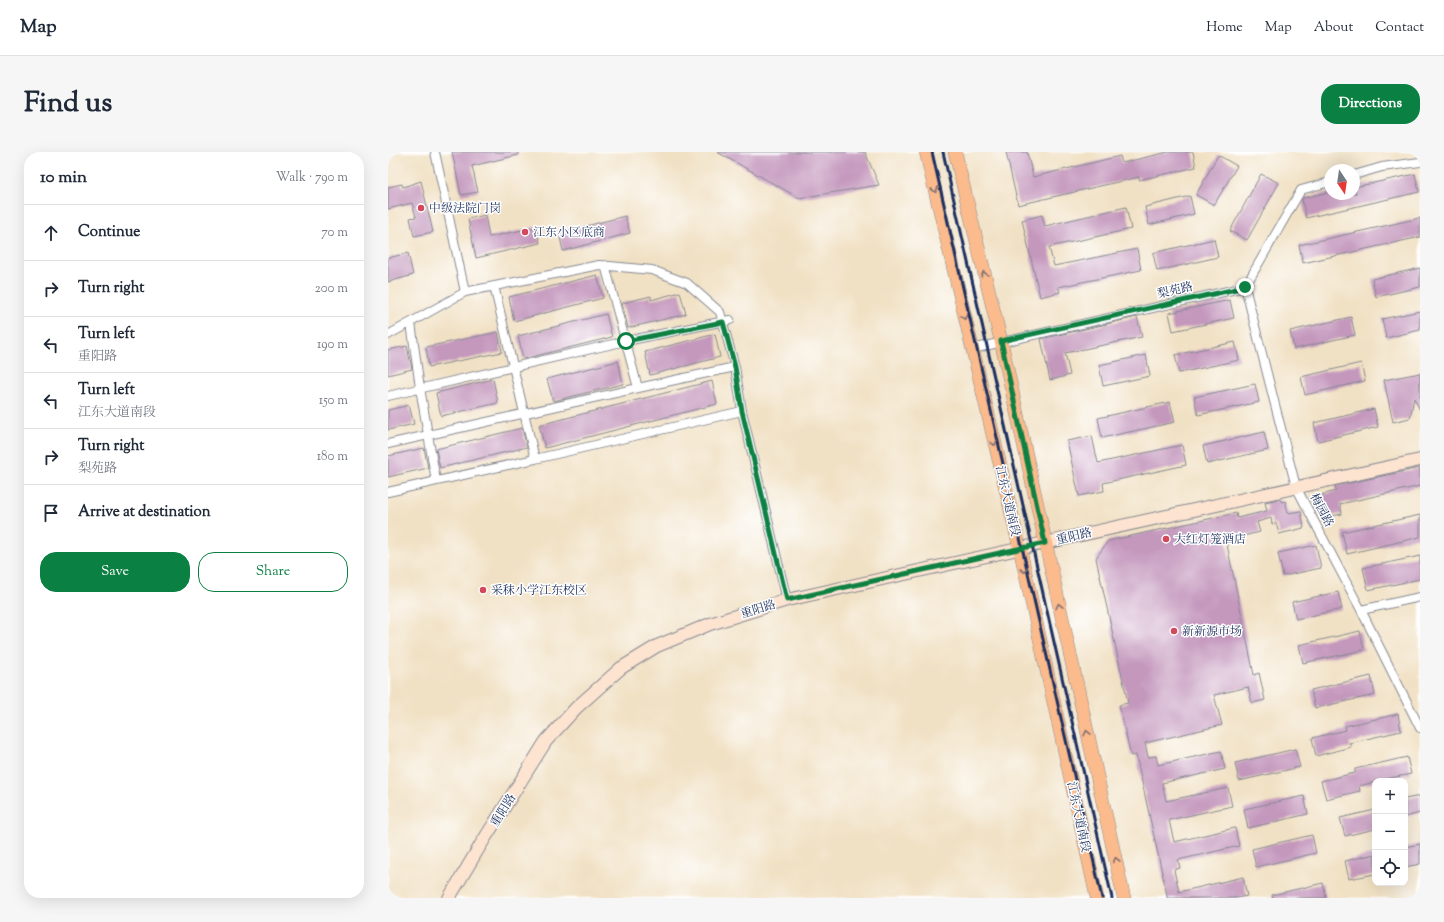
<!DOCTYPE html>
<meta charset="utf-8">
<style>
body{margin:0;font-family:"Sorts Mill Goudy","Noto Serif SC",serif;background:#f6f6f7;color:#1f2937}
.controls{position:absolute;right:12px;bottom:12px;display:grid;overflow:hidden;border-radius:8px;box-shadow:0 4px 16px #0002}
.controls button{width:36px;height:36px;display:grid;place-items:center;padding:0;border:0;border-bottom:1px solid #e0e1e3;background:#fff;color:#1f2937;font:20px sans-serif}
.compass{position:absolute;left:936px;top:12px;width:36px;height:36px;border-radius:50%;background:#fff;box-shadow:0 4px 16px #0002;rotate:167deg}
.stop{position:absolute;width:12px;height:12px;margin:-9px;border:3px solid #0b8043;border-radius:50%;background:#fff}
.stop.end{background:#0b8043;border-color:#fff;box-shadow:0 1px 4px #0008}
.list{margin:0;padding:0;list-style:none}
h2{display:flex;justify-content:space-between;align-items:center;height:52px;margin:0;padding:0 16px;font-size:17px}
h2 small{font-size:13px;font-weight:400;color:#747a83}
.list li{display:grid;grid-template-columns:26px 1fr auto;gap:12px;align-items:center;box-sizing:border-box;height:56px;padding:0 16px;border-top:1px solid #e0e1e3}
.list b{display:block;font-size:15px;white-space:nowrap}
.list p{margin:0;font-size:13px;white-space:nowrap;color:#747a83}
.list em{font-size:13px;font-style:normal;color:#747a83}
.actions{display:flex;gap:8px;padding:12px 16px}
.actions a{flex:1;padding:9px 0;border:1px solid #0b8043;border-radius:16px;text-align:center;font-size:14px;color:#0b8043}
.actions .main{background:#0b8043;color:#fff}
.icon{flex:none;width:22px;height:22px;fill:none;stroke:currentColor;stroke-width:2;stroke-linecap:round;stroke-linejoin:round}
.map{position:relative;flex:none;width:1032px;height:746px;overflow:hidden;border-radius:16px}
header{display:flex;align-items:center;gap:24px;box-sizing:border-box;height:56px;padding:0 20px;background:#fff;border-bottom:1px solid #e0e1e3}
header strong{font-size:19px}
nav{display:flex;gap:22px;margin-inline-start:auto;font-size:14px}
.intro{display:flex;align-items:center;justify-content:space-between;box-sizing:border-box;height:96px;padding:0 24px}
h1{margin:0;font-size:28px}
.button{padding:10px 18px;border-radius:16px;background:#0b8043;color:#fff;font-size:14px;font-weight:700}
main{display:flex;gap:24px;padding:0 24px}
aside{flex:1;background:#fff;border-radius:16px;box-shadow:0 4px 16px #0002}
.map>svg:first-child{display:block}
.building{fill:#c498bd}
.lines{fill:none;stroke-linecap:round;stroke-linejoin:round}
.street-casing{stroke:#868891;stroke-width:10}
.secondary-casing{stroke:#868891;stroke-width:14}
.primary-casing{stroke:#868891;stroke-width:14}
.street{stroke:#fff;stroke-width:8}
.secondary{stroke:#fde4d1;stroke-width:12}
.primary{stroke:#fbbb8c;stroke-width:13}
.rail{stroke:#1b2f5e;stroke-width:3}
.oneway{stroke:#806e73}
.route{stroke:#0b8043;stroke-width:5}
.poi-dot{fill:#d1495b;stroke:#fff;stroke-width:1.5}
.labels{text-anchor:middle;stroke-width:3;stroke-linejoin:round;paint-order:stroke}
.poi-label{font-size:12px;fill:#1b2f5e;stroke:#fff;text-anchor:start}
.street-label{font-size:12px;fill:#1b2f5e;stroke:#fff}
</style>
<header>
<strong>Map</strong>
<nav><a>Home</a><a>Map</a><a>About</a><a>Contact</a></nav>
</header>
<div class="intro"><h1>Find us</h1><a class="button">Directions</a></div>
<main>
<aside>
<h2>10 min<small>Walk · 790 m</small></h2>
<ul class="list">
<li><svg class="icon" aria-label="ahead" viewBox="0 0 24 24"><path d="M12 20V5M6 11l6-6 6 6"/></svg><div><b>Continue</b></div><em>70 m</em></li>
<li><svg class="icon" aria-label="right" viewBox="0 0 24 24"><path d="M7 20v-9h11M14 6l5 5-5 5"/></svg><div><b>Turn right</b></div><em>200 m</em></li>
<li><svg class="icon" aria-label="left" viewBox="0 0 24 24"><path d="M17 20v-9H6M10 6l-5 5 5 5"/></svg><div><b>Turn left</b><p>重阳路</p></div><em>190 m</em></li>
<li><svg class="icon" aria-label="left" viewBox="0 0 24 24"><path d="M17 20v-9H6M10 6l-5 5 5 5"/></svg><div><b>Turn left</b><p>江东大道南段</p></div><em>150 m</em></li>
<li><svg class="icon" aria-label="right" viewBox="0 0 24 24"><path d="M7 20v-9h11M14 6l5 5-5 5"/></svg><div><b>Turn right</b><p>梨苑路</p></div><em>180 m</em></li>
<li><svg class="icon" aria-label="arrive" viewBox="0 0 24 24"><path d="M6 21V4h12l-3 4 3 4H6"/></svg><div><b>Arrive at destination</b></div></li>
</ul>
<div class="actions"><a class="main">Save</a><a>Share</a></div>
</aside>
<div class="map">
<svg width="1032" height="746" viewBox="0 0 1032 746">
<rect width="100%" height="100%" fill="#fff"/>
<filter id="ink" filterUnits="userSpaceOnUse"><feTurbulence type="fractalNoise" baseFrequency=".025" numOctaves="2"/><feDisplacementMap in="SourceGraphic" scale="8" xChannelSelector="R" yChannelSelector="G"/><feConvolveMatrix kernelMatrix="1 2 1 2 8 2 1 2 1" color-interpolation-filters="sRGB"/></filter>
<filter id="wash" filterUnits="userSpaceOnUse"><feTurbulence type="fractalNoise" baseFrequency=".012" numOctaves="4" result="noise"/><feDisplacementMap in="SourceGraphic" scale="16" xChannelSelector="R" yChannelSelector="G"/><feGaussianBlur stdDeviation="0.9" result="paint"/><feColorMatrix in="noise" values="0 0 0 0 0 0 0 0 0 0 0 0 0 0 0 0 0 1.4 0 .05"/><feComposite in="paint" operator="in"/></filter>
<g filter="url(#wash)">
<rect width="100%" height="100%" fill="#f1e1c4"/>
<g id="blocks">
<path class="building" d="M64,0H130V3L84,14L90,40L73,43Z
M329,0H477L491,33L411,46Z
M618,0H639L645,25L732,4L734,11L780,0H805L808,15L751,28V25L630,53Z
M830,3L849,14L826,53L808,43Z
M873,22L891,31L859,88L842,79Z
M1027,22L1031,40L918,66L914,48L915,46L942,40V42H968L967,35Z
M33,29L45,80L26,84L22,66L28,65L24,51L0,57V35L14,32L15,35Z
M802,44L806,62L761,73L757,55Z
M738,55L743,77L661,95L666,114L749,97L753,118L670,135L672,140L652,145L634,68L654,63L657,74Z
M97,63L101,85L148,75L152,91L88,106L80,67Z
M237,64L242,81L175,99L171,81Z
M1032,66V85L915,111L911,93Z
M826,87L830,105L769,119L765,101Z
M20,101L25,123L0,130V106Z
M1032,116V135L988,145L984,127Z
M209,123L215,146L126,169L121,145Z
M292,140L298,162L240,176L234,151L263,144V148Z
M842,148L846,166L785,179L781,161Z
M1032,159V178L998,186L994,167Z
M218,162L224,185L135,207L130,184Z
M749,165L754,185L677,201L682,223L662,228L653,187Z
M963,165L967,183L906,197L902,179Z
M110,180L114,200L41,215L38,195Z
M327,182L332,205L262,223L257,200Z
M847,190L851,208L791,221L787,203Z
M19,194L24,217L0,223V198Z
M758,203L762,224L715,234L711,213Z
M230,209L235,232L165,249L159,227Z
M973,211L977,229L917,243L913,225Z
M1032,221V258L1026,246L1022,266L1005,270L996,228Z
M105,227L110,251L53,264L48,241Z
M324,229L329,252L157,296L151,273Z
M867,232L871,250L810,263L806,245Z
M782,250L787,270L714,286L710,266Z
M21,253L26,272L0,278V258Z
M986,257L990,275L930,289L926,271Z
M134,276L139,295L52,316L48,297Z
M876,280L880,298L819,312L815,294Z
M704,284L710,311L794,293L798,313L715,331L716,339L691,344L679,289Z
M36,296L40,316L0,325V304Z
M1032,316V334L952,352L954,362L938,365L933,343L948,339L947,334Z
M891,347L894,350L897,349L900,361L913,359L916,376L891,382L888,371L884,372L883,366L869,370L872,380L838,388L866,523L871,521L877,548L864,551L860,535L826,543L834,573L757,591L760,605L768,604L770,613L833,599L837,617L774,631L778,649L840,636L844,654L781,668L786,690L847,676L851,694L790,708L792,716L786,718L791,740L855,725L859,744L848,746H779V743L748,603L743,604L731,553L740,551L708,406L720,389L848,361L849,366L879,359L877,350Z
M1032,363V385L959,402L954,380Z
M928,393L933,416L895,424L890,401Z
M1032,404V427L980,438L975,416Z
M950,440L954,457L908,467L904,450Z
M972,479L976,498L915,511L911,493Z
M983,524L987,543L927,556L923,538Z
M1010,562L1013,579L961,591L963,595L928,604L924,586L958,578L957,574Z
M907,597L912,615L851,629L847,611Z
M1019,605L1023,622L987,629V630L971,634L972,639L938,647L933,629L967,621V617Z
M916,644L920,662L860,676L856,657Z
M1032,644V661L1017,665V647Z
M987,658V677L957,684L952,666Z
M924,683L928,701L868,715L864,697Z
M1032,692V712L1017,715V695Z
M987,702V722L961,727L957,709Z
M935,731L938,746H885L884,743Z"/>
</g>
</g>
<g filter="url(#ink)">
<use href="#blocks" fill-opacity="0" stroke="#868891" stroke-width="1"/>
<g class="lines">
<g class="street-casing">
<path id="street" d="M47,0L77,140
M966,23L994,15L1032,10
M217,113L250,236L347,215
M106,134L147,307L354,259
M857,135L908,335L973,458L1032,576
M23,171L32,236L48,329
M0,183L77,140L211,113L264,118L299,131L332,160L347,215L354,259L399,448
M584,197L857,135L913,38L942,30
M0,244L238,189L342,168
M0,292L250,236
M0,340L147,307
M973,458L1032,445"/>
</g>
<g class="secondary-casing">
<path id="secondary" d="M61,746L92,694L158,589L188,556L233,516L269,494L322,472L399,448L1032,308"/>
</g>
<g class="primary-casing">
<path id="primary" d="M538,0L632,397L709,746
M567,0L613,189L736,746"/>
</g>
<use href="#street" class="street"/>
<use href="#secondary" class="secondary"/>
<use href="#primary" class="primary"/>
<path class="rail" d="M544,0L714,746
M555,0L724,746"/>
</g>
<defs><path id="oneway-chevron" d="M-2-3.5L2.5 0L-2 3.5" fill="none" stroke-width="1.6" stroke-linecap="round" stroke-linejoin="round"/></defs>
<g class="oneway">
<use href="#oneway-chevron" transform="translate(547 38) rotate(77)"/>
<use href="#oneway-chevron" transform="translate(596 122) rotate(-104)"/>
<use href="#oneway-chevron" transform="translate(576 165) rotate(77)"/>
<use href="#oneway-chevron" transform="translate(606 291) rotate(77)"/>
<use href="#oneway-chevron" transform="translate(636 418) rotate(78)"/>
<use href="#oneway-chevron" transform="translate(671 454) rotate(-103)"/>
<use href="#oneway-chevron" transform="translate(699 581) rotate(-103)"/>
<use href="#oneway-chevron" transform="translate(728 708) rotate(-103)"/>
</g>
</g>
<g class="lines" filter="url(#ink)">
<path class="route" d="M238,189L335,170L347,215L354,259L399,448L657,391L613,189L857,135"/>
</g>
<g class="poi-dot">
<circle cx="33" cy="56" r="4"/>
<circle cx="137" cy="80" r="4"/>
<circle cx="778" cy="387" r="4"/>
<circle cx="95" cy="438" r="4"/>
<circle cx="786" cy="479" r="4"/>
</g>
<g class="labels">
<g class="poi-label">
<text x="41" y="60">中级法院门岗</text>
<text x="145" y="84">江东小区底商</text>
<text x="786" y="391">大红灯笼酒店</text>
<text x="103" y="442">采秣小学江东校区</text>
<text x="794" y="483">新新源市场</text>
</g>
<g class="street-label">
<text transform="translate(787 138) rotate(-13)" y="4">梨苑路</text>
<text transform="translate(620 349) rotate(77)" y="4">江东大道南段</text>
<text transform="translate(934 358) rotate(62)" y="4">梅园路</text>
<text transform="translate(686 384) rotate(-13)" y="4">重阳路</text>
<text transform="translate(370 457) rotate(-17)" y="4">重阳路</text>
<text transform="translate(115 658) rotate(-58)" y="4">重阳路</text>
<text transform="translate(691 665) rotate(78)" y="4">江东大道南段</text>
</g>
</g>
</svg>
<div class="controls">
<button>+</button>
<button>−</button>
<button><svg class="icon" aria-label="locate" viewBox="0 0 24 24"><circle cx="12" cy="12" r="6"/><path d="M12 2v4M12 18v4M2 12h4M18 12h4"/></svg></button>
</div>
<svg class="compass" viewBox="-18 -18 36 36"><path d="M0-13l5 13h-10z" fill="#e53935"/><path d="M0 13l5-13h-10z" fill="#747a83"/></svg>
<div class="stop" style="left:238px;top:189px"></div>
<div class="stop end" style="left:857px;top:135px"></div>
</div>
</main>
